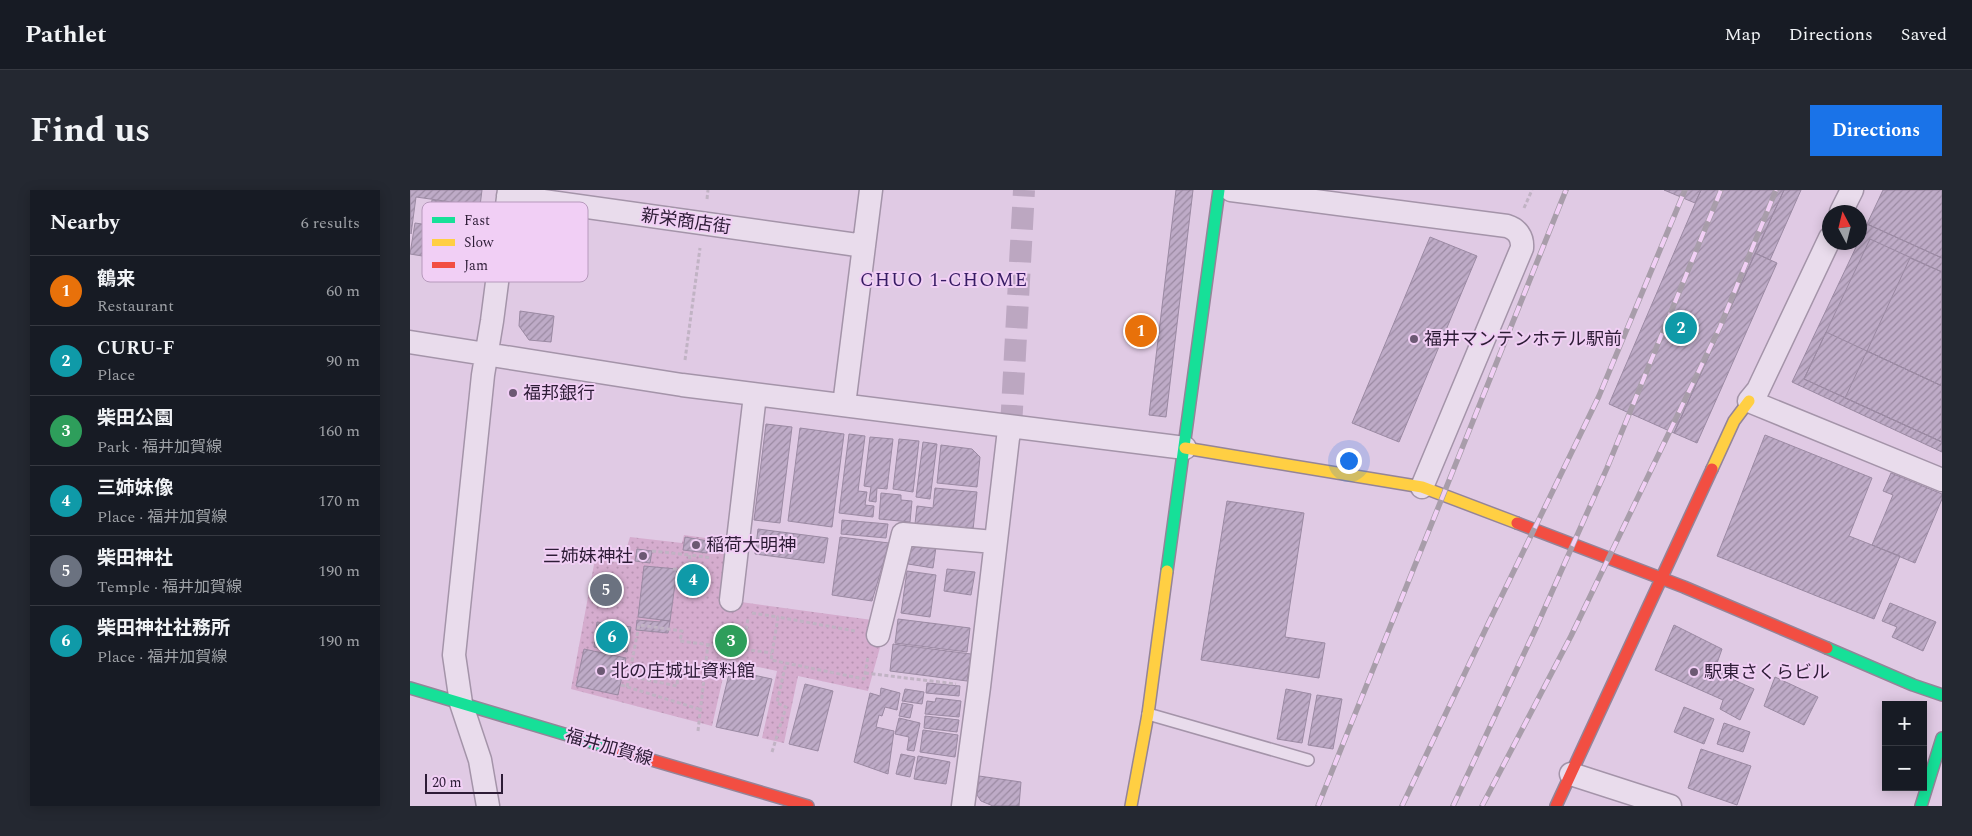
<!DOCTYPE html>
<meta charset="utf-8">
<style>
body{margin:0;font-family:Spectral,"Noto Sans JP",serif;background:#242831;color:#f1f3f6}
.controls{position:absolute;right:15px;bottom:15px;display:grid;overflow:hidden;border-radius:0px;box-shadow:0 2px 12px #0003}
.controls button{width:45px;height:45px;display:grid;place-items:center;padding:0;border:0;border-bottom:1px solid #363941;background:#171b24;color:#f1f3f6;font:25px sans-serif}
.compass{position:absolute;left:1412px;top:15px;width:45px;height:45px;border-radius:50%;background:#171b24;box-shadow:0 2px 12px #0003;rotate:353deg}
.scale{position:absolute;left:15px;bottom:12px;width:78px;box-sizing:border-box;padding-left:5px;border:2px solid #2d1c36;border-top:0;font-size:14px;line-height:18px;white-space:nowrap;color:#2d1c36;-webkit-text-stroke:4px #f1cff5;paint-order:stroke}
.you{position:absolute;left:938px;top:270px;width:18px;height:18px;margin:-12px;border:4px solid #fff;border-radius:50%;background:#1a73e8;box-shadow:0 0 0 8px #1a73e833}
.badge{display:grid;place-items:center;width:32px;height:32px;border-radius:50%;background:#1a73e8;color:#fff;font-size:16px;font-weight:700}
.pin{position:absolute;translate:-50% -50%;border:2px solid #fff;box-shadow:0 1px 5px #0006}
.list{margin:0;padding:0;list-style:none}
h2{display:flex;justify-content:space-between;align-items:center;height:65px;margin:0;padding:0 20px;font-size:21px}
h2 small{font-size:16px;font-weight:400;color:#9ea1a6}
.list li{display:grid;grid-template-columns:32px 1fr auto;gap:15px;align-items:center;box-sizing:border-box;height:70px;padding:0 20px;border-top:1px solid #363941}
.list b{display:block;font-size:19px;white-space:nowrap}
.list p{margin:0;font-size:16px;white-space:nowrap;color:#9ea1a6}
.list em{font-size:16px;font-style:normal;color:#9ea1a6}
.map{position:relative;flex:none;width:1532px;height:616px;overflow:hidden;border-radius:0px}
header{display:flex;align-items:center;gap:30px;box-sizing:border-box;height:70px;padding:0 25px;background:#171b24;border-bottom:1px solid #363941}
header strong{font-size:24px}
nav{display:flex;gap:28px;margin-inline-start:auto;font-size:18px}
.intro{display:flex;align-items:center;justify-content:space-between;box-sizing:border-box;height:120px;padding:0 30px}
h1{margin:0;font-size:35px}
.button{padding:12px 22px;border-radius:0px;background:#1a73e8;color:#fff;font-size:18px;font-weight:700}
main{display:flex;gap:30px;padding:0 30px}
aside{flex:1;background:#171b24;border-radius:0px;box-shadow:0 2px 12px #0003}
.map>svg:first-child{display:block}
.grass{fill:url(#grass-dots)}
.building{fill:url(#building-hatch);stroke:#9b8aa3}
.lines{fill:none;stroke-linecap:round;stroke-linejoin:round}
.street-tunnel{stroke:#bca7c1;stroke-width:22;stroke-dasharray:22 11;stroke-linecap:butt}
.lane-casing{stroke:#a494a9;stroke-width:14}
.street-casing{stroke:#a494a9;stroke-width:25}
.fast-casing{stroke:#948498;stroke-width:14}
.slow-casing{stroke:#948498;stroke-width:14}
.jam-casing{stroke:#948498;stroke-width:14}
.path{stroke:#c1b3c4;stroke-width:3;stroke-dasharray:4 2.5;stroke-linecap:butt}
.lane{stroke:#e9dcec;stroke-width:11}
.street{stroke:#e9dcec;stroke-width:22}
.fast{stroke:#16e098;stroke-width:11}
.slow{stroke:#ffcf43;stroke-width:11}
.jam{stroke:#f24e42;stroke-width:11}
.rail-casing{stroke:#a89daa;stroke-width:5.5}
.rail{stroke:#f1cff5;stroke-width:4;stroke-dasharray:11;stroke-linecap:butt}
.poi-dot{fill:#6c5973;stroke:#f1cff5;stroke-width:2}
.labels{text-anchor:middle;stroke-width:4;stroke-linejoin:round;paint-order:stroke}
.street-label{font-size:18px;fill:#2d1c36;stroke:#f1cff5}
.poi-label{font-size:18px;fill:#2d1c36;stroke:#f1cff5;text-anchor:start}
.neighbourhood-label{font-size:19px;letter-spacing:1px;fill:#361b63;stroke:#f1cff5}
.key{fill:#f1cff5;stroke:#b699bc;stroke-width:1}
.key-label{font-size:14px;fill:#2d1c36}
</style>
<header>
<strong>Pathlet</strong>
<nav><a>Map</a><a>Directions</a><a>Saved</a></nav>
</header>
<div class="intro"><h1>Find us</h1><a class="button">Directions</a></div>
<main>
<aside>
<h2>Nearby<small>6 results</small></h2>
<ul class="list">
<li><span class="badge" style="background:#e8710a">1</span><div><b>鶴来</b><p>Restaurant</p></div><em>60 m</em></li>
<li><span class="badge" style="background:#0f9aa8">2</span><div><b>CURU-F</b><p>Place</p></div><em>90 m</em></li>
<li><span class="badge" style="background:#2e9e5b">3</span><div><b>柴田公園</b><p>Park · 福井加賀線</p></div><em>160 m</em></li>
<li><span class="badge" style="background:#0f9aa8">4</span><div><b>三姉妹像</b><p>Place · 福井加賀線</p></div><em>170 m</em></li>
<li><span class="badge" style="background:#6b7280">5</span><div><b>柴田神社</b><p>Temple · 福井加賀線</p></div><em>190 m</em></li>
<li><span class="badge" style="background:#0f9aa8">6</span><div><b>柴田神社社務所</b><p>Place · 福井加賀線</p></div><em>190 m</em></li>
</ul>
</aside>
<div class="map">
<svg width="1532" height="616" viewBox="0 0 1532 616">
<defs>
<pattern id="grass-dots" width="8" height="8" patternUnits="userSpaceOnUse" patternTransform="scale(1.25)"><rect width="8" height="8" fill="#d5acce"/><path d="M2 2h.1M6 6h.1" fill="none" stroke="#b793b2" stroke-width="1.8" stroke-linecap="round"/></pattern>
<pattern id="building-hatch" width="6" height="6" patternUnits="userSpaceOnUse" patternTransform="scale(1.25)"><rect width="6" height="6" fill="#beabc7"/><path d="M-1 1l2-2M0 6l6-6M5 7l2-2" fill="none" stroke="#9b8aa2"/></pattern>
</defs>
<rect width="100%" height="100%" fill="#e0cae4"/>
<path class="grass" d="M274,345L338,354L331,412L477,432L458,501L388,486L374,553L352,548L367,481L317,470L302,536L161,499L185,369L212,373L220,347L272,353Z"/>
<path class="building" d="M0,0H72L70,16L6,7L1,44Z
M766,0H783L756,227L739,225Z
M1254,0H1291L1285,13Z
M1291,0H1374L1264,243L1199,214Z
M1374,0H1391L1360,70L1345,63Z
M1473,0H1532V68L1457,34Z
M22,10L69,17L65,41L18,34Z
M5,33L67,42L62,74L0,64Z
M1457,34L1532,68V262L1382,192Z
M1020,47L1067,66L989,252L942,233Z
M1460,49L1532,82V252L1394,189Z
M1345,63L1367,73L1287,253L1264,243Z
M1500,68L1532,82V196L1457,161Z
M110,121L144,126L141,152L119,150L109,136Z
M1416,142L1532,196V252L1394,189Z
M1457,161L1532,196V252L1435,208Z
M356,234L382,237L370,333L344,330Z
M390,238L434,244L422,337L378,331Z
M439,244L455,246L448,301L457,302L455,315L464,316L463,327L429,323Z
M1355,245L1462,288L1439,346L1490,366L1464,429L1307,366Z
M460,247L483,249L477,299L467,298L466,312L459,311L461,297L454,296Z
M489,249L509,251L503,302L483,299Z
M513,252L527,254L520,309L506,307Z
M531,255L562,259L570,267L567,297L527,293Z
M1481,283L1532,304V309L1505,373L1462,355L1483,305L1473,301Z
M525,298L567,302L563,340L505,334L507,316L523,318Z
M471,303L491,305V310L502,311L500,332L469,329Z
M817,311L894,323L875,447L915,453L909,488L791,470Z
M432,330L478,334L476,348L431,344Z
M348,339L418,348L414,373L345,364Z
M275,347L298,351L297,363L273,360Z
M430,347L479,353L462,411L422,405Z
M501,354L526,357L523,378L498,374Z
M227,359L242,361L240,373L225,371Z
M234,376L267,379L260,431L228,427Z
M537,379L565,382L561,405L534,401Z
M497,381L526,385L520,427L491,423Z
M187,387L207,389L204,414L184,412Z
M1480,413L1526,432L1513,461L1482,447L1487,437L1472,431Z
M488,429L560,438L557,462L485,453Z
M227,430L250,432L251,430L260,431L258,443L226,440Z
M187,432L221,437L217,462L184,457Z
M1264,435L1312,459L1306,476L1324,485L1322,489L1344,499L1330,530L1310,519L1313,510L1245,480Z
M483,454L561,464L557,491L480,481Z
M174,459L216,468L208,505L166,496Z
M320,480L362,489L348,546L306,537Z
M1365,487L1408,507L1394,535L1354,516Z
M517,493L550,496L549,506L516,503Z
M395,494L423,501L408,561L379,554Z
M471,498L490,503L487,520L475,517L472,526L469,525L466,537L484,541L478,584L444,572L460,503L470,506Z
M495,499L514,502L512,514L492,511Z
M876,499L901,504L892,553L867,549Z
M907,505L932,509L923,559L898,555Z
M526,508L551,511L549,527L515,524L517,511L525,512Z
M492,513L503,515L500,528L489,526Z
M1274,517L1304,529L1294,554L1264,542Z
M515,526L549,530L547,542L514,538Z
M489,528L510,533L504,561L497,560L499,547L485,544Z
M1314,533L1340,542L1333,562L1307,554Z
M513,540L548,545L545,567L510,562Z
M1291,559L1341,576L1327,615L1278,598Z
M491,564L505,567L500,587L486,584Z
M508,566L540,572L536,594L504,589Z
M569,586L611,592L609,616H583L571,611L567,605Z"/>
<g class="lines">
<path class="street-tunnel" d="M601,237L614,0"/>
<g class="lane-casing">
<path id="lane" d="M738,524L898,570"/>
</g>
<g class="street-casing">
<path id="street" d="M821,0L1097,36C1107,39 1113,47 1112,58L1012,297
M98,6L454,56
M1431,22L1442,0
M1420,48L1348,200L1339,211L1532,290
M0,152L272,195L775,258
M434,215L461,0
M321,410L345,205
M468,445L493,344L584,352
M1161,584L1260,616
M78,616L70,570L51,513L44,465L73,185L82,131L99,0
M553,616L569,497L598,248L601,237"/>
</g>
<g class="fast-casing">
<path id="fast" d="M757,381L809,0
M1417,458L1503,495L1532,505
M0,498L211,561
M1511,616L1532,548"/>
</g>
<g class="slow-casing">
<path id="slow" d="M775,258L1012,297L1107,333
M1302,279L1324,231L1339,211
M721,616L738,524L757,381"/>
</g>
<g class="jam-casing">
<path id="jam" d="M1107,333L1274,397L1417,458
M211,561L398,616
M1146,616L1302,279"/>
</g>
<path class="path" d="M297,9L298,0
M1114,18L1122,0
M275,170L290,58
M242,361L280,365
M263,379L278,380L280,365L302,368
M342,423L368,427
M445,441L368,427L361,470L454,489L458,467
M333,459L338,428
M455,483L546,494
M218,486L267,496L268,483L296,487
M211,495L292,520
M217,497L229,435L272,441L270,451L362,463
M288,541L298,454
M362,562L376,517L367,513L376,473"/>
<use href="#lane" class="lane"/>
<use href="#street" class="street"/>
<use href="#fast" class="fast"/>
<use href="#slow" class="slow"/>
<use href="#jam" class="jam"/>
<g class="rail-casing">
<path id="rail" d="M908,616L1156,0
M992,616L1079,432L1189,206L1275,0
M1043,616L1125,440L1197,278L1311,0
M1072,616L1161,446L1310,137L1366,0"/>
</g>
<use href="#rail" class="rail"/>
</g>
<g class="poi-dot">
<circle cx="1004" cy="149" r="5"/>
<circle cx="103" cy="203" r="5"/>
<circle cx="286" cy="355" r="5"/>
<circle cx="233" cy="366" r="5"/>
<circle cx="191" cy="481" r="5"/>
<circle cx="1284" cy="482" r="5"/>
</g>
<g class="labels">
<g class="street-label">
<text transform="translate(276 31) rotate(8)" y="6">新栄商店街</text>
<text transform="translate(199 557) rotate(16)" y="6">福井加賀線</text>
</g>
<g class="poi-label">
<text x="1014" y="155">福井マンテンホテル駅前</text>
<text x="113" y="209">福邦銀行</text>
<text x="296" y="361">稲荷大明神</text>
<text x="223" y="372" text-anchor="end">三姉妹神社</text>
<text x="201" y="487">北の庄城址資料館</text>
<text x="1294" y="488">駅東さくらビル</text>
</g>
<g class="neighbourhood-label">
<text x="534" y="96">CHUO 1-CHOME</text>
</g>
</g>
<rect x="12" y="12" width="166" height="80" rx="8" class="key"/>
<rect x="22" y="27" width="23" height="6" fill="#16e098"/>
<rect x="22" y="49" width="23" height="7" fill="#ffcf43"/>
<rect x="22" y="72" width="23" height="6" fill="#f24e42"/>
<g class="key-label">
<text x="54" y="35">Fast</text>
<text x="54" y="57">Slow</text>
<text x="54" y="80">Jam</text>
</g>
</svg>
<div class="controls">
<button>+</button>
<button>−</button>
</div>
<svg class="compass" viewBox="-18 -18 36 36"><path d="M0-13l5 13h-10z" fill="#e53935"/><path d="M0 13l5-13h-10z" fill="#9ea1a6"/></svg>
<div class="scale">20 m</div>
<div class="you"></div>
<div class="pin badge" style="left:731px;top:141px;background:#e8710a">1</div>
<div class="pin badge" style="left:1271px;top:138px;background:#0f9aa8">2</div>
<div class="pin badge" style="left:321px;top:451px;background:#2e9e5b">3</div>
<div class="pin badge" style="left:283px;top:390px;background:#0f9aa8">4</div>
<div class="pin badge" style="left:196px;top:400px;background:#6b7280">5</div>
<div class="pin badge" style="left:202px;top:447px;background:#0f9aa8">6</div>
</div>
</main>
